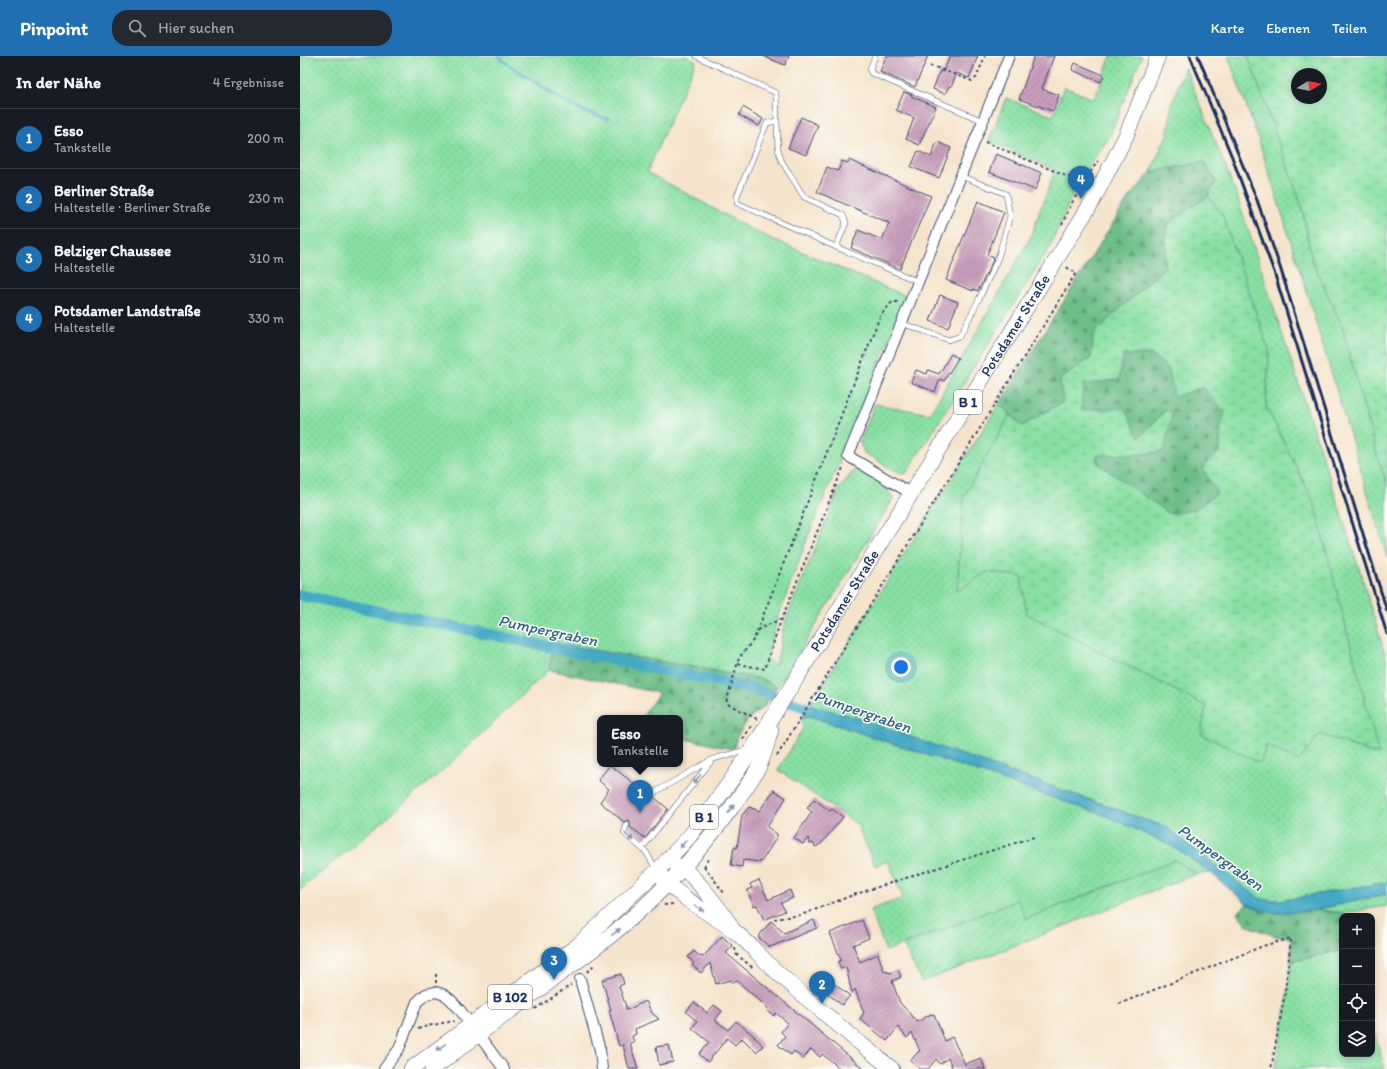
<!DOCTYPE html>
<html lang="de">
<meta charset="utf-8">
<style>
body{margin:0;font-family:Itim,sans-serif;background:#242831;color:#f1f3f6}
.controls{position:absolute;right:12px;bottom:12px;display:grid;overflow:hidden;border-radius:8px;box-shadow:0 2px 6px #0003}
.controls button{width:36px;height:36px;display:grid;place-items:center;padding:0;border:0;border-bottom:1px solid #363941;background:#171b24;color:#f1f3f6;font:20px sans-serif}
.compass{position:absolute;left:991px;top:12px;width:36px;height:36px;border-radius:50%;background:#171b24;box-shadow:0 2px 6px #0003;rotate:80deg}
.you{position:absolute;left:601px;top:611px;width:14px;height:14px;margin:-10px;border:3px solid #fff;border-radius:50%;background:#1a73e8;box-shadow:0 0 0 6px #1a73e833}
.badge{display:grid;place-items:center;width:26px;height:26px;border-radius:50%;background:#1f6fb2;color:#fff;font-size:13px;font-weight:700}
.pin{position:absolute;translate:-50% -33px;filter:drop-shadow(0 1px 2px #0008)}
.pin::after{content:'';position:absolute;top:21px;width:14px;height:12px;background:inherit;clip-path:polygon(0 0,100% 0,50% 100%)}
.popup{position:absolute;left:297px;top:659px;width:86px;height:52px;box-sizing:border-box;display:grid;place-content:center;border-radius:8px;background:#171b24;filter:drop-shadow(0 1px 3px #0005);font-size:13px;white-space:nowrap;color:#9ea1a6}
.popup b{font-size:15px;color:#f1f3f6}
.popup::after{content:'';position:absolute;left:50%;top:100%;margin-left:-8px;border:8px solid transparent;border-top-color:#171b24}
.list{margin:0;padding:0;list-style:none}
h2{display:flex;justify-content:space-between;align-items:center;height:52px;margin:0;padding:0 16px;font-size:17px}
h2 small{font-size:13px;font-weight:400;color:#9ea1a6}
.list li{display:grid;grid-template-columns:26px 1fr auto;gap:12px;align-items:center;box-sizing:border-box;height:60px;padding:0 16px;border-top:1px solid #363941}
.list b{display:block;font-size:15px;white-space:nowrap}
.list p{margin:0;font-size:13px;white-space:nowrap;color:#9ea1a6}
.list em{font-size:13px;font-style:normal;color:#9ea1a6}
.icon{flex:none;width:22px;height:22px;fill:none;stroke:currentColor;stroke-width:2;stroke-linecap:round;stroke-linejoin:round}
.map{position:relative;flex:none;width:1087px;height:1013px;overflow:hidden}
header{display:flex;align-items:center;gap:24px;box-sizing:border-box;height:56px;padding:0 20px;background:#1f6fb2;color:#fff}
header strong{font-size:19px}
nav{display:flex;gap:22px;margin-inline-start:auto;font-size:14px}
.search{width:280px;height:36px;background:#242831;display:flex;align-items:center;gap:10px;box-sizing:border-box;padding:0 14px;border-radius:16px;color:#9ea1a6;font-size:15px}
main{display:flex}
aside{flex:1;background:#171b24}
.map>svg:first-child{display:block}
.grass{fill:url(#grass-dots);stroke:#528881}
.forest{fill:url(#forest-firs);stroke:#447674}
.wetland{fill:url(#wetland-marsh);stroke:#528881;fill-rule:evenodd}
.garden{fill:url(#garden-furrows);stroke:#528881}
.water{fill:#45a9c4;stroke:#306c91}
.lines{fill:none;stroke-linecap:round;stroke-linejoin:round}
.stream{stroke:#45a9c4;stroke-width:3}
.canal{stroke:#45a9c4;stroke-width:11}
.building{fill:url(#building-hatch)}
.service-casing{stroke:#3c4a6e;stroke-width:6}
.minor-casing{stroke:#3c4a6e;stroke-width:12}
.primary-casing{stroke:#3c4a6e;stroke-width:16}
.path{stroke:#3c4a6e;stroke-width:2;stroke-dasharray:3 3;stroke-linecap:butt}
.service{stroke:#fff;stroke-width:5}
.minor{stroke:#fff;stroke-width:10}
.primary{stroke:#fff;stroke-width:15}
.rail{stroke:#1b2f5e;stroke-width:3}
.oneway{fill:#8d97ae}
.labels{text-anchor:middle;stroke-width:3;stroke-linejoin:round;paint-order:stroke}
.shield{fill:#fdfcf7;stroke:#5f6c8c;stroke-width:1}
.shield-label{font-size:14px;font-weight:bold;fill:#1b2f5e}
.street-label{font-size:15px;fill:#1b2f5e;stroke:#fdfcf7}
.water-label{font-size:16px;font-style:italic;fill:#2c6087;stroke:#fdfcf7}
</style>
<header>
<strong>Pinpoint</strong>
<div class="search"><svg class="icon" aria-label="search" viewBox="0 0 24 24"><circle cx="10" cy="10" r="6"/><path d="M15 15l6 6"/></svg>Hier suchen</div>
<nav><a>Karte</a><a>Ebenen</a><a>Teilen</a></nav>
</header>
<main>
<aside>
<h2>In der Nähe<small>4 Ergebnisse</small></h2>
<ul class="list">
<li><span class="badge">1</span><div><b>Esso</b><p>Tankstelle</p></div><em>200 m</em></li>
<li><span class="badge">2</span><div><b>Berliner Straße</b><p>Haltestelle · Berliner Straße</p></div><em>230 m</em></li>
<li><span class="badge">3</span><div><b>Belziger Chaussee</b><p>Haltestelle</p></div><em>310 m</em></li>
<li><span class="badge">4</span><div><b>Potsdamer Landstraße</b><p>Haltestelle</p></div><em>330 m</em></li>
</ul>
</aside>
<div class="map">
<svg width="1087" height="1013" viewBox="0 0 1087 1013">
<defs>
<pattern id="grass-dots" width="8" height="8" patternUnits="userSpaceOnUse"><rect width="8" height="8" fill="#88e0a4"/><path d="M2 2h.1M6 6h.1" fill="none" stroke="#75c090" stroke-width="1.8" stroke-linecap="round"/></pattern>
<pattern id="forest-firs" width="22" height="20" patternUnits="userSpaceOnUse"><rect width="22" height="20" fill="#6ebe8a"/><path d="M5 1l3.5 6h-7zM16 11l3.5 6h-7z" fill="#5a9b74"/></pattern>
<pattern id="wetland-marsh" width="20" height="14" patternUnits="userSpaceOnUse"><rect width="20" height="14" fill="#88e0a4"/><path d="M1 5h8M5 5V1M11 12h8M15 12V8" fill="none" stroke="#75c090"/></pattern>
<pattern id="garden-furrows" width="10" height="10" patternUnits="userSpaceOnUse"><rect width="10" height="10" fill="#88e0a4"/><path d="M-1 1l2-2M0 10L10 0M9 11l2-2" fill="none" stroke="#75c090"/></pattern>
<pattern id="building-hatch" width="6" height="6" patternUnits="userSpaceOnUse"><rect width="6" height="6" fill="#c89ebc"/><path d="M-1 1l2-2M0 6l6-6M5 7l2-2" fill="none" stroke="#a2819c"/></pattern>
</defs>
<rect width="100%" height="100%" fill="#fdfcf7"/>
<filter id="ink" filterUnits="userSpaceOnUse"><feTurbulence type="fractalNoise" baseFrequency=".025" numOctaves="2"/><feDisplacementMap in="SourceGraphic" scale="8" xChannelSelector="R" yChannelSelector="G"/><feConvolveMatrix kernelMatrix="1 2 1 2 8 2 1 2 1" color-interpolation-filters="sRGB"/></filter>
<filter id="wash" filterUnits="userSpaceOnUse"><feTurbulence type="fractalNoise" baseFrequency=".012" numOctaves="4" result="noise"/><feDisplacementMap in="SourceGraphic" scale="16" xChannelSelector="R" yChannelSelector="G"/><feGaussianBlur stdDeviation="0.9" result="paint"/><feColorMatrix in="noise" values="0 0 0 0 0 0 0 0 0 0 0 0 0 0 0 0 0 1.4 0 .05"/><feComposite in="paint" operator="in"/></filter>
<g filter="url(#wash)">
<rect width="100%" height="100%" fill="#f5e4cc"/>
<path class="grass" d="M0,0H388L396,5L347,116L458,177L608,241L564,343L538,409L508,480L478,562L467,601L475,609L479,596L484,569L539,433L555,413L586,430L593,443L484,621L477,631L462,623L254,587L249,614L140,717L0,834Z
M811,0H842L809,82L779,123L750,191L606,418L594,414L564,397L560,386L575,348L630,358L730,182L755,114L689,85L706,42L753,60L764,31L794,43Z
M928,0H948L1002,151L1012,204L1041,267L1076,396L1087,429V501L1003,224L956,76Z
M885,11L936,137L1061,518L1087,605V826L984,844H968L959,842L823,755L554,661L510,649L584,530L699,348L710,359L664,440L657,535L686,516L721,520L727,558L906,650L960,707L967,689L999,705L1020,678L1078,699L1014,447L966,350L969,295L923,160L908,140L916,126L904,106L851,116L868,76L872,48Z
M509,660L664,711L809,761L872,790L911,817L896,818L875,804L725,863L718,844L586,895L570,854L603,842L588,805L575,810L557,768L478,714L502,674L503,669L501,663Z
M1087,838V850L1044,857L1015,854Z
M1042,894V998H1072V969L1085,1013H975L986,953L991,906Z"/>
<path class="forest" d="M904,106L916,126L908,140L867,169L865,211L794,277L791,302L760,324L763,346L722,370L699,348L828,143L851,116Z
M851,298L869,313L874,341L903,331L925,356L921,370L917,437L895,454L870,458L797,408V399L847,398L866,353L839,382L781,354L783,329L819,323L823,299Z
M254,587L462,623L477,631L463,652L454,658L448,664L437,681L434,692L432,693L380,682V662H341L359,637L249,614Z
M947,848L964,855L979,857L1015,854L1044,857V860H1042V894L991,906V882L975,880L948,870L937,857Z"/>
<path class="wetland" d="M948,0H1087V429L1076,396L1041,267L1012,204L1002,151ZM997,18H1021V42H997Z
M908,140L923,160L969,295L966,350L1014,447L1079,699L1020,678L999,705L967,689L960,707L901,678L906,650L727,558L721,520L686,516L657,535L664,440L710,359L722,370L763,346L760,324L791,302L794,277L865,211L867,169ZM851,298L869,313L874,341L903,331L925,356L921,370L920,396L902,411L917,437L895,454L870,458L797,407V399L847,398L864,394L872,359L867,353L839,382L824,352L781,354L783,329L819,323L823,299Z"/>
<path class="garden" d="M875,804L896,818L622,926L603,889L718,844L726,863Z"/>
<path class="water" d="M510,649L554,661L866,771L959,842L968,844H984L1087,826V838L1015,854L979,857L964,855L947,848L911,817L872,790L809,761L664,711L509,660L501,663Z"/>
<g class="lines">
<path class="stream" d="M199,0L202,4L265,46L286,56L308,63"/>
<path class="canal" d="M0,539L454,633L521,657"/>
</g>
<g id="blocks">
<path class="building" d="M463,0H489L485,9Z
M586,0H628L615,31L580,16Z
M650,0H678L669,22L657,17L651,31L649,30L645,38L633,33L640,15L643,16Z
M734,0H754L742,33L759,39L753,55L719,43Z
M775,7L804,19L801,26L772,14Z
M604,36L612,39L611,40L636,51L619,89L606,83L614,62L596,54Z
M443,51L463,63L459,70L439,59Z
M501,61L518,69L506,99L488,92Z
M637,86L651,92L639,122L611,111L618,95L631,101Z
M696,98L742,117L735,134L689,116Z
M549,104L631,140L600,213L551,192L558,174L582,184L589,167L517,136L527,111L538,115L542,105L548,107Z
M678,145L704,156L687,199L694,202L678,235L673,233V235L646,224Z
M640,239L658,246L648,272L630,265Z
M651,298L658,302L644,325L640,323L635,336L611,326L616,314L627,318L628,314L639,318Z
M310,709L341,733V732L347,736L346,739L348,742L350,743L354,741L368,753L345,782L330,771V765L327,764L324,766L300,746L309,733L298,724Z
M474,734L486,742L467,771L477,778V781L461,806L443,804L442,811L431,809L434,791L437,792L442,759L449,751L459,755Z
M514,743L530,755L532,753L543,761L521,788L515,791L513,787L510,788L508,782L503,788L494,782L512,756L507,752Z
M459,824L468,844L490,834L493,842L481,847L485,855L464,864L457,849L454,850L447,834L452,832L450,828Z
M514,864L517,872L470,891L458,881L471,865L484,877Z
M562,864L569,882L553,889L560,906L578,898L584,915L590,917L598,914L601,921L592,925L600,947L603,950L617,966L631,958L632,959L634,958L645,985L652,981L665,1008L681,1002L685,1013H653L648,1002L640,1008L636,1003L628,1013H620L610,1005L618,996L620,995L612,977L607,982L598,971L587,985L560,963L564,957L555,933L552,937L546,911L541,913L538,906L541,904L530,877Z
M422,880L433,890L426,897L564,1013H541L522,998L520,1001L511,993L503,1003L494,995L491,999L478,989L485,980L481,976L488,967L476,957L474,960L466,954L468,952L436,924L433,927L430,924L416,928L410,907L401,917L392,909L394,907L388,901L394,895L400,901L401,900L403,901Z
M321,918L324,928L319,930L327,954L346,945L352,957L359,963L335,973L336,978L332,980L334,986L330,987L338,1013H329L323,989L319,990L309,954H311L302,924Z
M527,922L550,940L542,949L519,931Z
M394,946L407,957L414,949L422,955L415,964L428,974L436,965L453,979L463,990L456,996L442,982L435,989L427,982L408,1006L399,998L409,986L392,972L397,965L386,956Z
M369,989L373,1006L359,1009L356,991Z"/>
</g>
</g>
<g filter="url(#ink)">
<use href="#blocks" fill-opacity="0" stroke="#3c4a6e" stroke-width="1"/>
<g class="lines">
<g class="service-casing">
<path id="service" d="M396,0L476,37L478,93L481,104L504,141L543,159L546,167L536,191L617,225
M575,0L570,13L571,17L683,65
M477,65L467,67L437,140V147L536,191
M601,267L649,284L660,280L679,243L698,202L710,160L706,138L661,120
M350,739L411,704
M327,768L324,777L346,796L356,813
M342,792L413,703L449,693"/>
</g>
<g class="minor-casing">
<path id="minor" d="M612,438L548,400L709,0
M280,923L300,994L302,1013
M84,1013L99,993L117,946L126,938L136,936L145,939L151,944L160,954L204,1013"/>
</g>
<g class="primary-casing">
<g id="primary">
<path d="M376,809C391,813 422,856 431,870"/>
<path d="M362,821C382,844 410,857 434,875C449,886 463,904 478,917C515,950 553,982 592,1013"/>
<path id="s1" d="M111,1013L277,890L357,815L389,781L430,726L453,692L792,146L826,80L858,0"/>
<path d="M132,1013L295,892C348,851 393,806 432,751C440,739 450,727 457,714C464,702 467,686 471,674"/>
</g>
</g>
<path class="path" d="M630,10L635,11L672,25L676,22L685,0
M685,86L783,127
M762,169C771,146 784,125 798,105
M457,574L481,563
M438,608L465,613L479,570L544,409
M457,663L426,647L439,602L454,583L580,260L592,246H600
M443,683L451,670
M477,700L776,217L766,211
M404,810L424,837
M404,811L408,803
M364,849L373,848
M474,863L501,859L553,839L737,780
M435,892L436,898L453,912
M287,916L294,909
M136,918V927
M819,948L963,890L991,882L985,937L971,1013
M235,953L271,929
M118,973L127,970L154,965"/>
<use href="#service" class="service"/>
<use href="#minor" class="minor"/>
<use href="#primary" class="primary"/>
<path class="rail" d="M890,0L932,101L974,216L1087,578
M898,0L957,144L980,211L1087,555"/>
</g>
<defs><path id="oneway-solid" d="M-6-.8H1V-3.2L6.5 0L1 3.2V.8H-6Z"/></defs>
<g class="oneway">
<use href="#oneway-solid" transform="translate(397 723) rotate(129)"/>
<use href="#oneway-solid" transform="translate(431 753) rotate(-55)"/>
<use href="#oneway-solid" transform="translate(329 781) rotate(40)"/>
<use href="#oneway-solid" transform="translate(383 788) rotate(131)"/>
<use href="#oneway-solid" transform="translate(399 852) rotate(34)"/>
<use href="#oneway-solid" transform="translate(316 876) rotate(-38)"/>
<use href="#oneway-solid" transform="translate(141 991) rotate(144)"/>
</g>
</g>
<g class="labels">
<g class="shield">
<rect x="654" y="334" width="28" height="24" rx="3"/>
<rect x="390" y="749" width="28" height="24" rx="3"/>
<rect x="188" y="929" width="44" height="24" rx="3"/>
</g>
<g class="shield-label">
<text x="668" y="351">B 1</text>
<text x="404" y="766">B 1</text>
<text x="210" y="946">B 102</text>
</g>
<g class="street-label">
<text dy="5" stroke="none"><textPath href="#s1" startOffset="970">Potsdamer Straße</textPath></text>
<text dy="5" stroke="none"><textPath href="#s1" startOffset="646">Potsdamer Straße</textPath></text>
</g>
<g class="water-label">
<text transform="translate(248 574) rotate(12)" y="6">Pumpergraben</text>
<text transform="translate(563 655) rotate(19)" y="6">Pumpergraben</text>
<text transform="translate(921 801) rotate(36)" y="6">Pumpergraben</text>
</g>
</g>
</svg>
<div class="controls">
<button>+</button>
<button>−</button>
<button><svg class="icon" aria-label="locate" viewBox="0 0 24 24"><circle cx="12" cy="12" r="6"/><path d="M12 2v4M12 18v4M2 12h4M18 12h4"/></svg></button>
<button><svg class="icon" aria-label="layers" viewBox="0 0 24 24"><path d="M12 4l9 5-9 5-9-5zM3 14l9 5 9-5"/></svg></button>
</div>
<svg class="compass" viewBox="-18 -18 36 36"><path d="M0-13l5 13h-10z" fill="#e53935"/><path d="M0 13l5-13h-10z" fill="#9ea1a6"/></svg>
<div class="you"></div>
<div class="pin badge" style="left:340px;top:757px">1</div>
<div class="popup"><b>Esso</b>Tankstelle</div>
<div class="pin badge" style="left:522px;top:948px">2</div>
<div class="pin badge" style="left:254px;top:924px">3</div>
<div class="pin badge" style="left:781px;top:143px">4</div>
</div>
</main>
